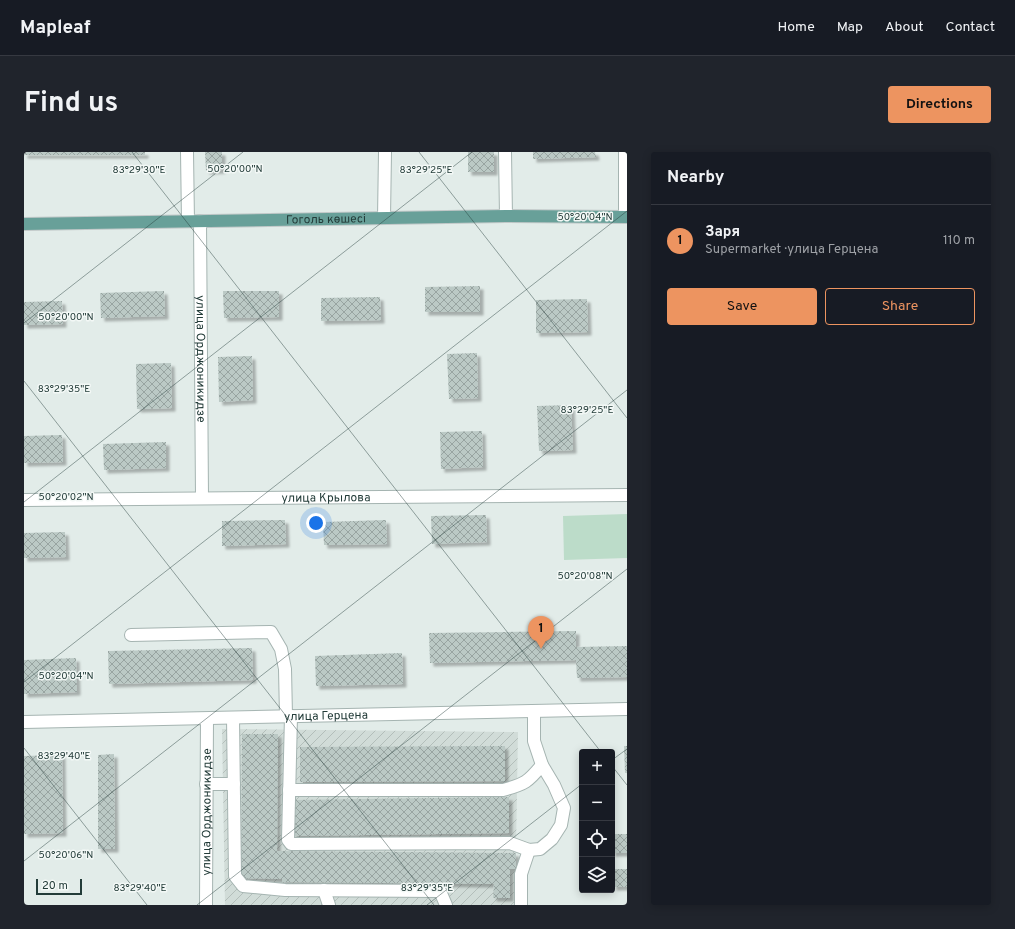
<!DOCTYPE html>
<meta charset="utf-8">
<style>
body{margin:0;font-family:Overpass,sans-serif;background:#20242c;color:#f1f3f6}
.controls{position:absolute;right:12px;bottom:12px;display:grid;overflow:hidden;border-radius:4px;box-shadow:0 2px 10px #0003}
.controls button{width:36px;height:36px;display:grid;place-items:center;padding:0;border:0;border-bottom:1px solid #363941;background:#171b24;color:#f1f3f6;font:20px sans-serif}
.scale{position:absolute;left:12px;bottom:10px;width:46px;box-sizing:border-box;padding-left:4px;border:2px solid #233c39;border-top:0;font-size:11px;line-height:14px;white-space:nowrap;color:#233c39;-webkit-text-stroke:3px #f3f8f6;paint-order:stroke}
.you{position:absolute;left:292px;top:371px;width:14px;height:14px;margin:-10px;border:3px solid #fff;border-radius:50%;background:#1a73e8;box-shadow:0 0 0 6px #1a73e833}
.badge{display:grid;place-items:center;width:26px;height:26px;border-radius:50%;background:#ed9460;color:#111;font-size:13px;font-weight:700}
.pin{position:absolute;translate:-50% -33px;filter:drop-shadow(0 1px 2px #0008)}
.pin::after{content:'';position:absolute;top:21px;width:14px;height:12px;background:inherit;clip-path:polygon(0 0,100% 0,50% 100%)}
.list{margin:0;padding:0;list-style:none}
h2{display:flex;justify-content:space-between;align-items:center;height:52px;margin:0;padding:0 16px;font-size:17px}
h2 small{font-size:13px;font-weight:400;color:#9ea1a6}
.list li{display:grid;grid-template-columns:26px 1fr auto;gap:12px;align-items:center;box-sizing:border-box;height:72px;padding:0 16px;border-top:1px solid #363941}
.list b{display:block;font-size:15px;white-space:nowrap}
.list p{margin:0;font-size:13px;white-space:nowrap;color:#9ea1a6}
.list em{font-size:13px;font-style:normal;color:#9ea1a6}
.actions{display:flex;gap:8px;padding:12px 16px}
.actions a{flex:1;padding:9px 0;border:1px solid #ed9460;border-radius:4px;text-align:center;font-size:14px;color:#ed9460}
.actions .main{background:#ed9460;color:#111}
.icon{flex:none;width:22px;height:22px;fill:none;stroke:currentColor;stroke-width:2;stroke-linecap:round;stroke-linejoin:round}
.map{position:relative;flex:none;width:603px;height:753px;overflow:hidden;border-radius:4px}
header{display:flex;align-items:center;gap:24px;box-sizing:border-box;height:56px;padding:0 20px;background:#171b24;border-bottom:1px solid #363941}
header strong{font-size:19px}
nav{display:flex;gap:22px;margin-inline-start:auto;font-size:14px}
.intro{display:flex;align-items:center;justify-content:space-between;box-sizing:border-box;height:96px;padding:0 24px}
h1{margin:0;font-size:28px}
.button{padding:10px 18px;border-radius:4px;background:#ed9460;color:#111;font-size:14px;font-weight:700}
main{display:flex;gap:24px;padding:0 24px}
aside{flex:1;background:#171b24;border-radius:4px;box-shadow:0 2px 10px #0003}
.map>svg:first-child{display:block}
.industrial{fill:url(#industrial-furrows)}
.green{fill:#bcdcc9}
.building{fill:url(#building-cross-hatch);filter:url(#shadow)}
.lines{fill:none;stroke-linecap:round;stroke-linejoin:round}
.minor-casing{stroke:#a5b4b1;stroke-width:14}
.major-casing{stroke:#c1c8c8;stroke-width:14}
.minor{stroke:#fff;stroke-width:12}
.major{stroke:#68a099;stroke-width:12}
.ticks{fill:none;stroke:#233c39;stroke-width:1;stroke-opacity:0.45}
.labels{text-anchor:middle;stroke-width:3;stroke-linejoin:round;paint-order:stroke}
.street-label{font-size:12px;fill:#233c39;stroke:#f3f8f6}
.ticks-label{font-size:10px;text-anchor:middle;fill:#233c39;stroke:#f3f8f6;stroke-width:3;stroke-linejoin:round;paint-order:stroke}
</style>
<header>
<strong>Mapleaf</strong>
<nav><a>Home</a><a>Map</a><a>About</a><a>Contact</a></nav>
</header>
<div class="intro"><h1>Find us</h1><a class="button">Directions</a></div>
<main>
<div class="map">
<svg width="603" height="753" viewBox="0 0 603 753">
<defs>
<pattern id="industrial-furrows" width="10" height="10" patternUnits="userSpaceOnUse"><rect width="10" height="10" fill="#d1dcd8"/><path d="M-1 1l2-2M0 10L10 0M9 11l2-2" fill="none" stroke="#b3beba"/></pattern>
<pattern id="building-cross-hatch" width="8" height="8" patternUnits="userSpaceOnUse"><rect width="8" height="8" fill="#bbc9c5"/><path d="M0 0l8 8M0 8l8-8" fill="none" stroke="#98a4a1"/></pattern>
<filter id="shadow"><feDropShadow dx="3.5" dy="3.5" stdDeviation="1" flood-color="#0004"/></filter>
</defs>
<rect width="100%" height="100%" fill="#e2ece9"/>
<path class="industrial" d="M198,577L494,580L491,753H201Z"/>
<path class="green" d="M603,362V406L540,408L539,364Z"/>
<path class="building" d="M0,0H121V3H0Z
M181,0H198V18L182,19Z
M444,0H470V20H444Z
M509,0H571L572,5L509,7Z
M456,134V160H401V135Z
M140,139L141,164L77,166L76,141Z
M199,139H255V165L200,166Z
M356,145L357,168L297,169V146Z
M563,147L564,180L512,181V148Z
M38,149L39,172L0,173V150Z
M453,201L454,246L425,247L423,202Z
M228,204L229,248L195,250L194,205Z
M147,211L148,256L113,257L112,212Z
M547,253L549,298L515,299L513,254Z
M458,279L459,315L417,317L416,280Z
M38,283L39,310L0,311V284Z
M142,290V316L80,318L79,292Z
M462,363L463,390L408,392L407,364Z
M261,368L262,392L198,394V369Z
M362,368L363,392L300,393L299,370Z
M41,380L42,405L0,406V381Z
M552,479V495L603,494V525L553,526L552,508L406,511L405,481Z
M228,496L229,528L85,532L84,499Z
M378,501L379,532L292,534L291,504Z
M52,506L53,540L0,542V508Z
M218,582H254L253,699L492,701V717H486V746H469L470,732L258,730V727L217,726Z
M481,594V629L276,630V595Z
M600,594H603V621H601Z
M90,602L91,697H74V603Z
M38,603L39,681L0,682V604Z
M485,645V681L269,684V648Z
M588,682H603V701H588Z
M590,717H603V735H589Z"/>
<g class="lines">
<g class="minor-casing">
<g id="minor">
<path d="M163,0L164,69"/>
<path d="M481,0L482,64"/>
<path d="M601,65V0"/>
<path d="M360,66L361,0"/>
<path id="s1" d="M176,69L178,346"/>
<path id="s2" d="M0,348L603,343"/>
<path d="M107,483L247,480L257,497L261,517L262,564"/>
<path d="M267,564L264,688L267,692L486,691L505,698L516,697L528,687L537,673L540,656L530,633L518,613L510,589V559"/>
<path d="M209,566L211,724L219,734L261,738L416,739L422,753"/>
<path id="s3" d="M0,570L603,557"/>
<path d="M182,632H210"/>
<path d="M265,638H479C501,632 504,630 518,613"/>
<path d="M300,738L305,753"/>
<path id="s4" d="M182,753L183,567"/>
<path d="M497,753V722L505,698"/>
</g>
</g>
<g class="major-casing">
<g id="major">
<path id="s5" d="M0,72L482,64L603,65"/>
</g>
</g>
<use href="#minor" class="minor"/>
<use href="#major" class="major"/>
</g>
<path class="ticks" d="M108,0L577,600M395,0L603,266M0,171L219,0M0,229L410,753M0,350L448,0M0,530L603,59M0,596L123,753M588,608L603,597M588,614L603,633M0,709L603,238M173,753L603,417M403,753L558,632"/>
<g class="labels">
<g class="street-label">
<text dy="4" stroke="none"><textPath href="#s5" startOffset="302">Гоголь көшесі</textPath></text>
<text dy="4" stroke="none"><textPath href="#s1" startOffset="138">улица Орджоникидзе</textPath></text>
<text dy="4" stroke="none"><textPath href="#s2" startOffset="302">улица Крылова</textPath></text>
<text dy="4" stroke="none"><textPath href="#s3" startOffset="302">улица Герцена</textPath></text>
<text dy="4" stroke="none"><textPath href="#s4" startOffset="93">улица Орджоникидзе</textPath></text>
</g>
</g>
<g class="ticks-label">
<text x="211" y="20">50°20'00"N</text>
<text x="115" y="21">83°29'30"E</text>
<text x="402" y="21">83°29'25"E</text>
<text x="561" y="68">50°20'04"N</text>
<text x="42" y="168">50°20'00"N</text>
<text x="40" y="240">83°29'35"E</text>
<text x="563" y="261">83°29'25"E</text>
<text x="42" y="348">50°20'02"N</text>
<text x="561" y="427">50°20'08"N</text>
<text x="42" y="527">50°20'04"N</text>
<text x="40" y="607">83°29'40"E</text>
<text x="42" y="706">50°20'06"N</text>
<text x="116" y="739">83°29'40"E</text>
<text x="403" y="739">83°29'35"E</text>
</g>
</svg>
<div class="controls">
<button>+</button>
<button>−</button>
<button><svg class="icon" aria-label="locate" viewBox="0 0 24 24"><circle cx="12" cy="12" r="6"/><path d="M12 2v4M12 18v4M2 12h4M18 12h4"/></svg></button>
<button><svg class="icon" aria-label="layers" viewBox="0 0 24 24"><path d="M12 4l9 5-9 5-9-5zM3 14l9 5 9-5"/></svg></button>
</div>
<div class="scale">20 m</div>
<div class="you"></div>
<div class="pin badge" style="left:517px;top:497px">1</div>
</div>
<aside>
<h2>Nearby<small></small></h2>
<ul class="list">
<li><span class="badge">1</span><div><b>Заря</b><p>Supermarket · улица Герцена</p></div><em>110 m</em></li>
</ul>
<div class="actions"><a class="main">Save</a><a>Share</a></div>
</aside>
</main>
